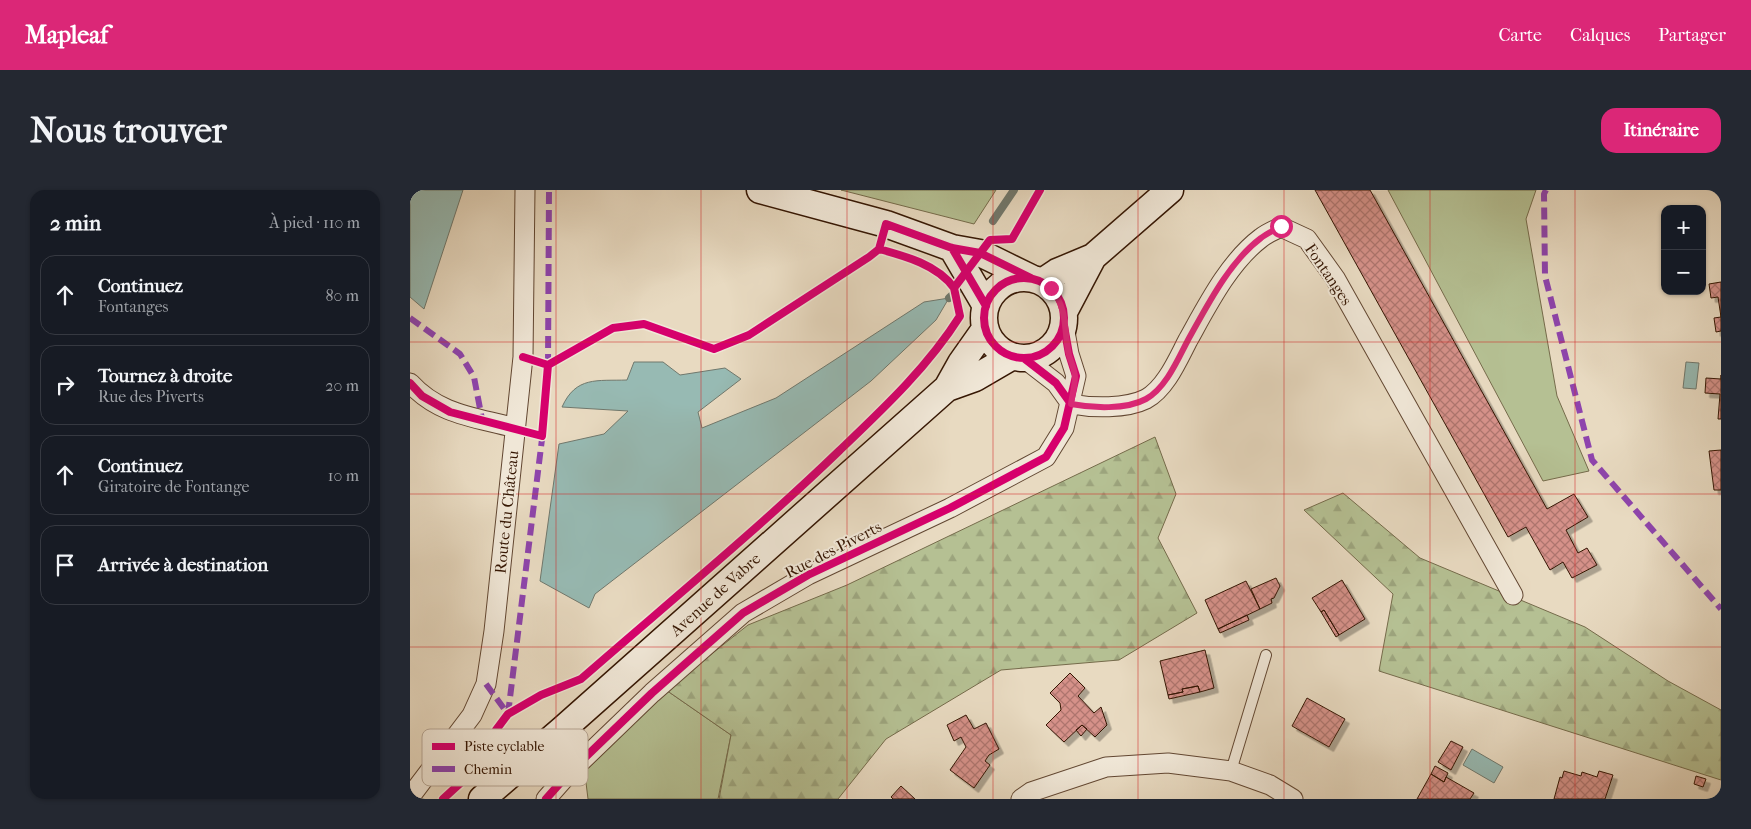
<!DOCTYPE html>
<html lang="fr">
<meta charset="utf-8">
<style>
body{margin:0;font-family:"IM FELL French Canon",serif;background:#242831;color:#f1f3f6}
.controls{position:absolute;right:15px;top:15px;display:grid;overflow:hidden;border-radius:10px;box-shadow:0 1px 4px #0004}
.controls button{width:45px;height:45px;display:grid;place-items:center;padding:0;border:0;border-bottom:1px solid #363941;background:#171b24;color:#f1f3f6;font:25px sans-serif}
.stop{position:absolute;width:15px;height:15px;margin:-11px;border:4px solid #db2777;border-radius:50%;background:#fff}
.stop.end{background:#db2777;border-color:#fff;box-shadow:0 1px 5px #0008}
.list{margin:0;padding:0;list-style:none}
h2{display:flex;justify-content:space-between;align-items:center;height:65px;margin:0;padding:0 20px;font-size:21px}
h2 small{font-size:16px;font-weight:400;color:#9ea1a6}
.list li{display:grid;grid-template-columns:32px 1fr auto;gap:15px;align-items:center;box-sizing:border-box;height:80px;margin:0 10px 10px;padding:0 10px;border:1px solid #363941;border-radius:15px}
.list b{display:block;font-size:19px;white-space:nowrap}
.list p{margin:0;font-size:16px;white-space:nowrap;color:#9ea1a6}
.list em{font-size:16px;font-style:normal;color:#9ea1a6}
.icon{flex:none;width:28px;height:28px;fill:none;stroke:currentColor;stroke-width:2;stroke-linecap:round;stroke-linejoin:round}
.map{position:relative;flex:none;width:1311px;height:609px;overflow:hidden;border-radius:15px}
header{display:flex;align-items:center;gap:30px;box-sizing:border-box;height:70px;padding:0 25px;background:#db2777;color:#fff}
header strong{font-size:24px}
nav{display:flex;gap:28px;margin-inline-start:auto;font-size:18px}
.intro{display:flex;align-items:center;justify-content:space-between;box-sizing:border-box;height:120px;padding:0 30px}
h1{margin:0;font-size:35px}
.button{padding:12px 22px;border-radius:15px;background:#db2777;color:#fff;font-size:18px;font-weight:700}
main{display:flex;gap:30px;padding:0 30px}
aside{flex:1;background:#171b24;border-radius:15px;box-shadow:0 1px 4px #0004}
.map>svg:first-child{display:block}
.green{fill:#b5c093;stroke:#756b4b}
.forest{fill:url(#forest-firs);stroke:#756b4b}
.water{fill:#97bab3;stroke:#70786d}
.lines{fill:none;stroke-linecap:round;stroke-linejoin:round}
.stream{stroke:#70786d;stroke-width:8}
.building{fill:url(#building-cross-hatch);stroke:#351603;filter:url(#shadow)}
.lane-casing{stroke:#624732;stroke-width:12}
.street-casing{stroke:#624732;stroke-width:21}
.secondary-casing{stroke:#351603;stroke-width:29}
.lane{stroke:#f0e7d7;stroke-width:10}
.street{stroke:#f0e7d7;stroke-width:19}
.secondary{stroke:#f0e7d7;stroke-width:26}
.quiet{stroke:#8e44ad;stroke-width:6;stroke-dasharray:12 6;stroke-linecap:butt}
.cycleway-casing{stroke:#f0e7d7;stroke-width:11}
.cycleway{stroke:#d6006c;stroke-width:8}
.route{stroke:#db2777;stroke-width:6}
.grid{fill:none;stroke:#d62828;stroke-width:1;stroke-opacity:0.55}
.labels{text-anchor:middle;stroke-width:4;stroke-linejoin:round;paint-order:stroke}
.street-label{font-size:16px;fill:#351603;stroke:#f0e7d7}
.key{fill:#f0e7d7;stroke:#b8a897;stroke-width:1}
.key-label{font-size:14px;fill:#351603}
</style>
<header>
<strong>Mapleaf</strong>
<nav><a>Carte</a><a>Calques</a><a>Partager</a></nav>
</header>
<div class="intro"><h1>Nous trouver</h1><a class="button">Itinéraire</a></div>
<main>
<aside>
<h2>2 min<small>À pied · 110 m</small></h2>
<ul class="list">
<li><svg class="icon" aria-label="ahead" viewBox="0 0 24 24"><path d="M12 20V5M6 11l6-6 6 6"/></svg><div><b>Continuez</b><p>Fontanges</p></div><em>80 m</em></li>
<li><svg class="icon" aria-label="right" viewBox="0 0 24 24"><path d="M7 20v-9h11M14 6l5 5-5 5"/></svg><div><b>Tournez à droite</b><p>Rue des Piverts</p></div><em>20 m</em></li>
<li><svg class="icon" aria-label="ahead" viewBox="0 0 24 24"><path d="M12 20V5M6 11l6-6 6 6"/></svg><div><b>Continuez</b><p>Giratoire de Fontange</p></div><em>10 m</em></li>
<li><svg class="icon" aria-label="arrive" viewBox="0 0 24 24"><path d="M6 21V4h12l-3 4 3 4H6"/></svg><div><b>Arrivée à destination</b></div></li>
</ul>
</aside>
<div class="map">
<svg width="1311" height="609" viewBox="0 0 1311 609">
<defs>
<pattern id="forest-firs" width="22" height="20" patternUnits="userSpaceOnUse" patternTransform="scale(1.25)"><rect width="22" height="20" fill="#b5c093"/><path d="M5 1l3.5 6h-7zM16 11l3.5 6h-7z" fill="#9ca47d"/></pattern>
<pattern id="building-cross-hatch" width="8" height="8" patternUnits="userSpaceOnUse" patternTransform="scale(1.25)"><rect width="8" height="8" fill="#d59189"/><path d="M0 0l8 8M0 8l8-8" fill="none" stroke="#ae756e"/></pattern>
<filter id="shadow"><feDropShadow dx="4.5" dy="4.5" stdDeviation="0" flood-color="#0004"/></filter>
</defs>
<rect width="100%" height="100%" fill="#e8dac1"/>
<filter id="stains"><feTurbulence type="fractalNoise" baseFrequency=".004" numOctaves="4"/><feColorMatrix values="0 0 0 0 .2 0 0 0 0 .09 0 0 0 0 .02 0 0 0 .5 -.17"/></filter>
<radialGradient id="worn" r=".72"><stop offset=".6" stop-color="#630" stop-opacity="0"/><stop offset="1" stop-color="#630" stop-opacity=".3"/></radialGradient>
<path class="green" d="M431,0H586L564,34Z
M978,0H1126L1116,29L1147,206L1179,281L1133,291Z
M256,500L321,545L308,609H178L173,568Z"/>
<path class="forest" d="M745,247L766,304L748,348L787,423L709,470L591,480L476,549L428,609H309L321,545L256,500L338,435L437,395Z
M933,303L1010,368L1175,437L1258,491L1311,520V590L969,481L983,404L894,320Z"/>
<path class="water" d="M0,0H53L14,119L0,107Z
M539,108L526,130L461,191L185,404L179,418L130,391L149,254L194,244L218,221L152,217C166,186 187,191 217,190L224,172H253L270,185L315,178L331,189L288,222L292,238L366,208L514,112Z
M1276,172L1289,173L1286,199L1273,198Z
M1062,559L1093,577L1084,593L1053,575Z"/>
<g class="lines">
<path class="stream" d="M583,31L604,0
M539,108L549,99"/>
</g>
<path class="building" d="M905,0H960L1137,319L1164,304L1178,327L1156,340L1168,363L1177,358L1187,375L1162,388L1153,372L1140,380L1116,337L1098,347Z
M1311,92V141L1306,142L1304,128L1311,127L1308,107L1301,108L1299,94Z
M1311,185V229H1308L1310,204L1295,203L1296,188L1311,189Z
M1311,260V300H1304L1299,261Z
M866,388L870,396L864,408L861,409L862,413L850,419L841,399Z
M932,390L955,429L929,445L914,420L911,422L902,408Z
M836,391L850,419L808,439L795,410Z
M914,420L929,445L926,447L911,422Z
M837,425L839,430L810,443L808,439Z
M795,460L804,498L790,502L788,496L772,499L773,502L758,505L750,471Z
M660,483L675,498L668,506L684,523L691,517L697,535L685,547L672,535L654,552L636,535L651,520L650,513L640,503Z
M788,496L790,502L759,509L758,505L773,502L772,499Z
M897,508L935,529L919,557L882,536Z
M556,525L564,539L576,533L589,559L579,565L575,571L580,575L564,598L540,580L556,557L551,547L544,551L537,535Z
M672,535L677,539L671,546L666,540Z
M1041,551L1053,557L1041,580L1028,572Z
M1025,576L1038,583L1034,592L1021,584Z
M1154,581L1171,586L1172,582L1187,587L1189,581L1203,585L1195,609H1144L1150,587L1152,588Z
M1021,584L1034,592L1036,587L1064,603L1060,609H1007Z
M1286,586L1296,589L1293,597L1284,594Z
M491,596L505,609H483L481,607Z"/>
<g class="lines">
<g class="lane-casing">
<path id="lane" d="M821,581L856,465"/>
</g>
<g class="street-casing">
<path id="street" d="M615,169L646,193L661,214
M0,193C29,225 65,227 105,238
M661,214C682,218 716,219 736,209C756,198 768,169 778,150C797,116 819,72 851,48C857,43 865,40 871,37L897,49L925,88L1103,405
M0,607L62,525L76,494L84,441L113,167L115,0
M136,609L159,583L242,503L333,423L398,385L540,318L636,267L654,238L666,186L659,164L654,136
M611,609L621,602L696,577L758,573L821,581L860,595L883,609"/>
</g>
<g class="secondary-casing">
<path id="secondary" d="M350,0L476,34L542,58L570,63L621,88
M542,58L576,116
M574 128a40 40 0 1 1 80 0a40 40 0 1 1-80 0Z
M632,92L647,82L683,67L760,0
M654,122L683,67
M537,198L565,188L601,167
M72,609L153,539L537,198L551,173L575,139"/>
</g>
<use href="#lane" class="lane"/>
<use href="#street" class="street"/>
<use href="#secondary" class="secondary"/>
<path class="quiet" d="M1136,0L1134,4L1135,86L1182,270L1311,419
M0,128L50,164L64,187L72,229
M138,176L139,0
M76,494L98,524
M98,524L133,241"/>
<g class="cycleway-casing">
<path id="cycleway" d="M542,58L576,116
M469,59C495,66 528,75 544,98
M574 128a40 40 0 1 1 80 0a40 40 0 1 1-80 0Z
M113,167L138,175L203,138L234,134L304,159L339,145L459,67L469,59L476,34L542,58L570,63L621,88
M615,169L646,193L661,214
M0,193L12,206L40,222L132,246L138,175
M33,609L68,577L86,540L98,524L131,505L171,489C257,414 346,341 429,261C473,219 517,178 550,126L544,98L580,50L602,49L630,0
M136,609L159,583L242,503L333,423L398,385L540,318L636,267L654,238L666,186L659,164L654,136"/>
</g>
<use href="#cycleway" class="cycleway"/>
</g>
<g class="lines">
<path class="route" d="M641,98C659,121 653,139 659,165C661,172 665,180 665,187C665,196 662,206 661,214C682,218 716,220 736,209C756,198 768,169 778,150C797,116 819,72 851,48C857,43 865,40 871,36"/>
</g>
<path class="grid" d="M146,0V609M291,0V609M437,0V609M583,0V609M728,0V609M874,0V609M1020,0V609M1165,0V609M0,152H1311M0,304H1311M0,457H1311"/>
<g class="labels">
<g class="street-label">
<text transform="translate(919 84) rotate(56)" y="6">Fontanges</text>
<text transform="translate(96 322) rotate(-84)" y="6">Route du Château</text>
<text transform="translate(423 359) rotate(-27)" y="6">Rue des Piverts</text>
<text transform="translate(305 404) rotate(-42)" y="6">Avenue de Vabre</text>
</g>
</g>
<rect x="12" y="539" width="166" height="57" rx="8" class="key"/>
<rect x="22" y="553" width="23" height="7" fill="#d6006c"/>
<rect x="22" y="576" width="23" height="6" fill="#8e44ad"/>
<g class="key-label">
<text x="54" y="561">Piste cyclable</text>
<text x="54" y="584">Chemin</text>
</g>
<rect width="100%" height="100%" filter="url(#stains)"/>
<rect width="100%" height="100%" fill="url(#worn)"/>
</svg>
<div class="controls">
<button>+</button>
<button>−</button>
</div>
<div class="stop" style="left:871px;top:36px"></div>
<div class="stop end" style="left:641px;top:98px"></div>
</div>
</main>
